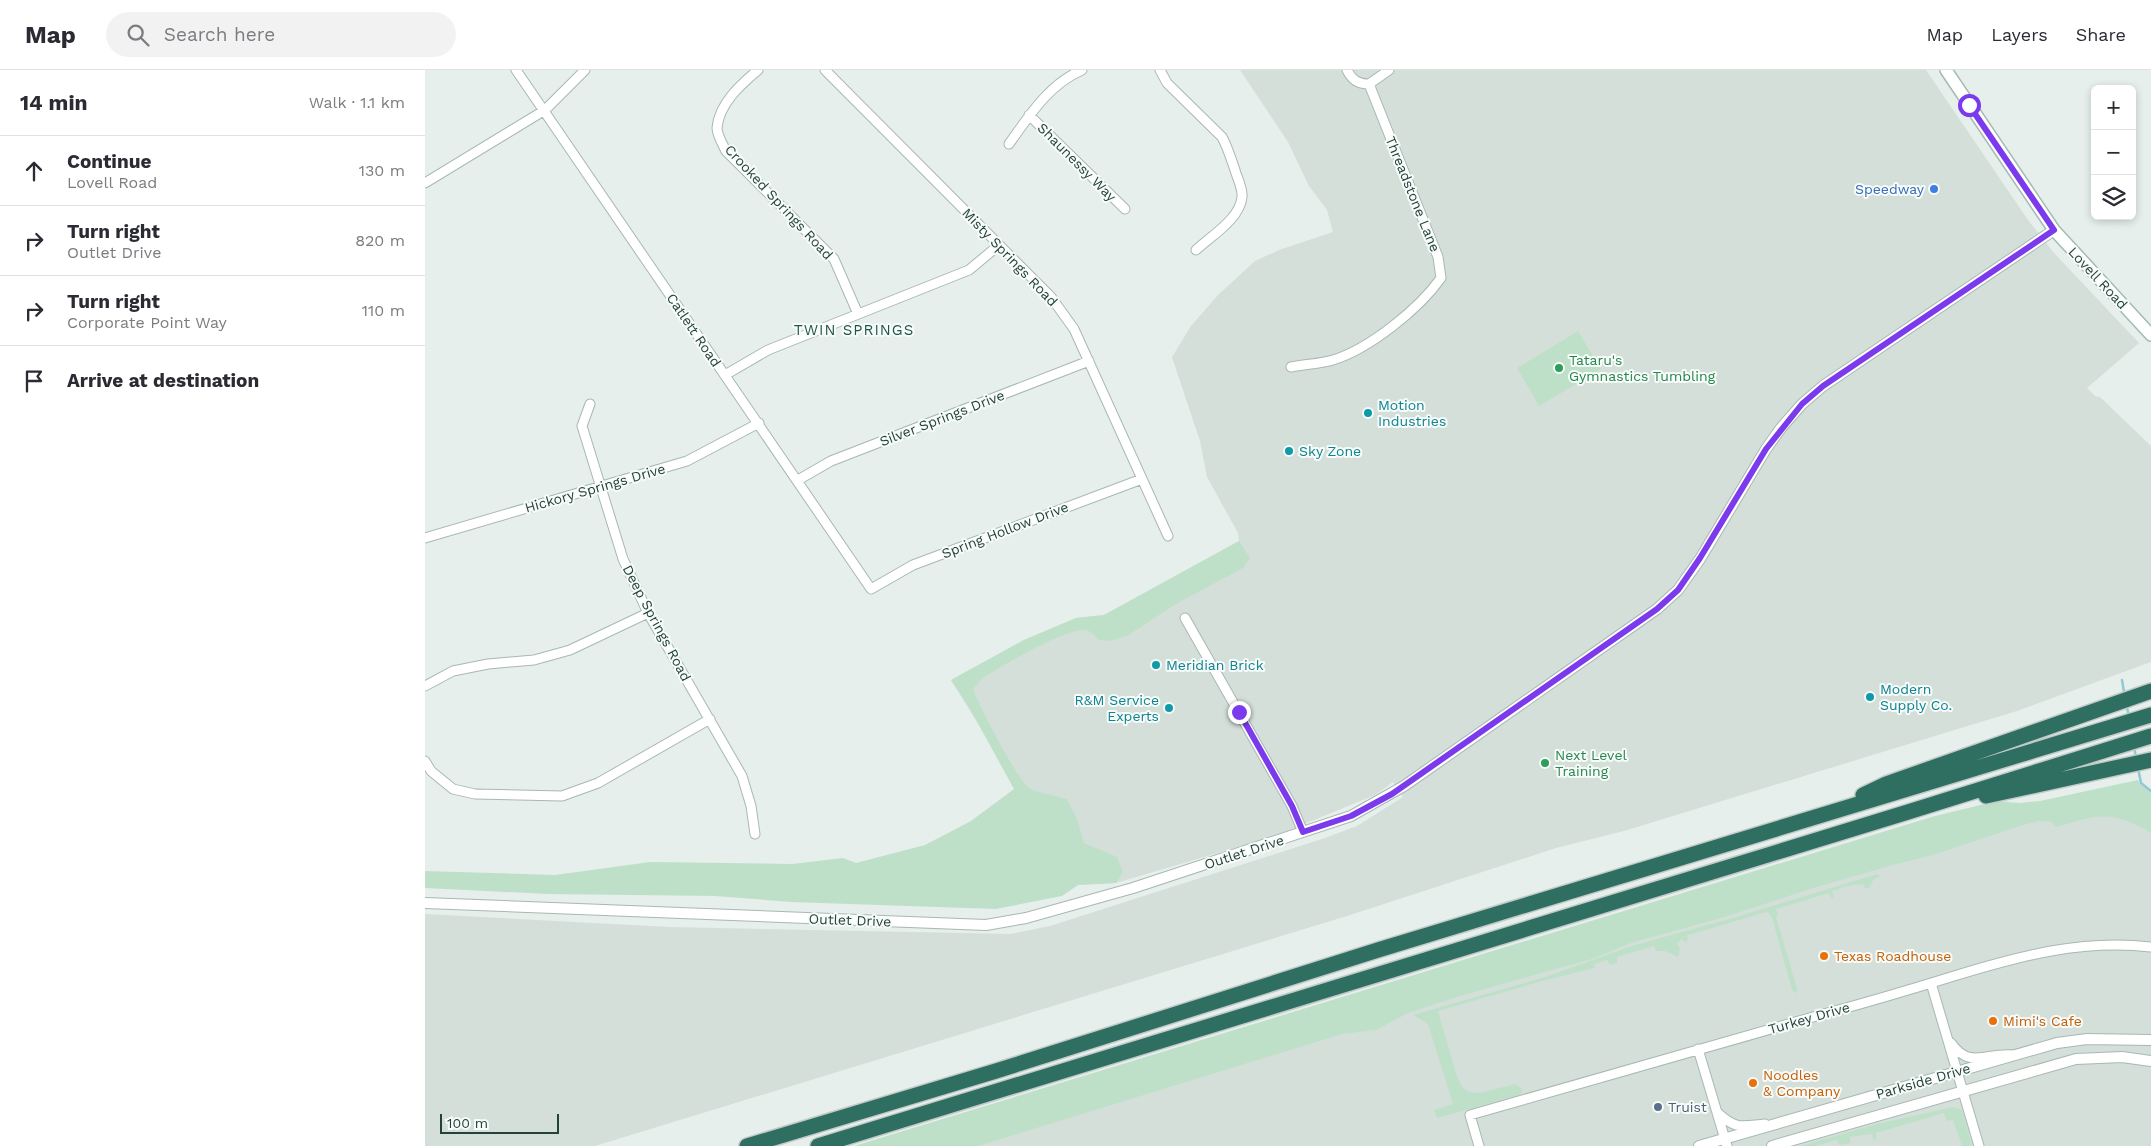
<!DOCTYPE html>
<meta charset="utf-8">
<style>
body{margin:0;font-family:"Work Sans",sans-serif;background:#f2f2f3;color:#2b2b33}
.controls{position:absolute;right:15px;top:15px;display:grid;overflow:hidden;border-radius:8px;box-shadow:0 2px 8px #0003}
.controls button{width:45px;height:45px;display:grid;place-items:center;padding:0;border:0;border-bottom:1px solid #e1e1e2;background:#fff;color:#2b2b33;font:25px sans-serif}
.scale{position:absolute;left:15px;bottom:12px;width:119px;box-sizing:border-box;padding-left:5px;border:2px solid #24423a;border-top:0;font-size:14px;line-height:18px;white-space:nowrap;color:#24423a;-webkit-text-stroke:4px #f7fbf9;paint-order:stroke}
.stop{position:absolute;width:15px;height:15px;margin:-11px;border:4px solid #7c3aed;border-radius:50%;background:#fff}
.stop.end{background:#7c3aed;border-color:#fff;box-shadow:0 1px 5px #0008}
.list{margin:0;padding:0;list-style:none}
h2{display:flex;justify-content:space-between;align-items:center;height:65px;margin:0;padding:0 20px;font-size:21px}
h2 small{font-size:16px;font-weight:400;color:#7c7c81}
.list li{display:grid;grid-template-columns:32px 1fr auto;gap:15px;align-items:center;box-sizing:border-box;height:70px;padding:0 20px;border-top:1px solid #e1e1e2}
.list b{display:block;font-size:19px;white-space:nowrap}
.list p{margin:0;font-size:16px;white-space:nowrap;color:#7c7c81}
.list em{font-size:16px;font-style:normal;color:#7c7c81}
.icon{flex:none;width:28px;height:28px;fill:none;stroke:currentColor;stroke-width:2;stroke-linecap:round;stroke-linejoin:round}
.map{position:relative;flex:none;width:1726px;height:1076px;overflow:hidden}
header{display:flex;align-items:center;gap:30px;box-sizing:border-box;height:70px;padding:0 25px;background:#fff;border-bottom:1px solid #e1e1e2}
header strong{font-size:24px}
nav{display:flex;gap:28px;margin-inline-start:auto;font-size:18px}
.search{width:350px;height:45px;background:#f2f2f3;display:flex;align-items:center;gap:12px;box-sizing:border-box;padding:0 18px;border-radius:28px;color:#7c7c81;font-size:19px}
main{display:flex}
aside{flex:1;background:#fff}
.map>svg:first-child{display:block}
.built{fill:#d4dfda}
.green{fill:#bfe0c8}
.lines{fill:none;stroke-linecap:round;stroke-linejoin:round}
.stream{stroke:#8ec9d4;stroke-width:2.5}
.minor-casing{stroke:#a8b8b2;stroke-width:11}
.tertiary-casing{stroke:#a8b8b2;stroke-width:12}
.secondary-casing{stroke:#a4bbb3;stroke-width:14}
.motorway-casing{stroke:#c2cac8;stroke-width:18}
.minor{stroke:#fff;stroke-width:9}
.tertiary{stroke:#fff;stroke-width:10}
.secondary{stroke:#fff;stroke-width:11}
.motorway{stroke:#2f6f62;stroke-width:15}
.route{stroke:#7c3aed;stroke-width:6}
.shop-dot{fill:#3f7fe0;stroke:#f7fbf9;stroke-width:2}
.leisure-dot{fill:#2e9e5b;stroke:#f7fbf9;stroke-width:2}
.culture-dot{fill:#0f9aa8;stroke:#f7fbf9;stroke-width:2}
.food-dot{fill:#e8710a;stroke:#f7fbf9;stroke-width:2}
.service-dot{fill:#5c6f8a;stroke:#f7fbf9;stroke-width:2}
.labels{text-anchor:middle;stroke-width:4;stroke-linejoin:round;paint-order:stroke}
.street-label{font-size:14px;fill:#24423a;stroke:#f7fbf9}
.shop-label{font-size:14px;fill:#366cbe;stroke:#f7fbf9;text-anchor:end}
.leisure-label{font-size:14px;fill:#27864d;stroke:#f7fbf9;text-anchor:start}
.culture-label{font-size:14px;fill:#0d838f;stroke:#f7fbf9;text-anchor:start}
.food-label{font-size:14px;fill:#c56008;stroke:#f7fbf9;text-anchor:start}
.service-label{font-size:14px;fill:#4e5e75;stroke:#f7fbf9;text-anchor:start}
.neighbourhood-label{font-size:15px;letter-spacing:1px;fill:#1f5548;stroke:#f7fbf9}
</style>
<header>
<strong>Map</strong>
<div class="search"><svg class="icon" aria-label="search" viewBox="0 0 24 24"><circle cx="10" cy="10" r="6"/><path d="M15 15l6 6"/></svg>Search here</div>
<nav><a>Map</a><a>Layers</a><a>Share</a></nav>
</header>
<main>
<aside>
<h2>14 min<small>Walk · 1.1 km</small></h2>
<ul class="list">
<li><svg class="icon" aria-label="ahead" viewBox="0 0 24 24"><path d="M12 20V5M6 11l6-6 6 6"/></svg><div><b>Continue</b><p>Lovell Road</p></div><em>130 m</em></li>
<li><svg class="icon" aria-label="right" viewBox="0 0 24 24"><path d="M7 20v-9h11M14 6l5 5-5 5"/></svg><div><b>Turn right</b><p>Outlet Drive</p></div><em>820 m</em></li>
<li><svg class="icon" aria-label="right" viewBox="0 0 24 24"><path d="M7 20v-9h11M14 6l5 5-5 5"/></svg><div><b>Turn right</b><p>Corporate Point Way</p></div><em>110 m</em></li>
<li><svg class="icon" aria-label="arrive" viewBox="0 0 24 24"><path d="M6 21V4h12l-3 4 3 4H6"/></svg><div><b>Arrive at destination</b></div></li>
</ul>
</aside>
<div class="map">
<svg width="1726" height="1076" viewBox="0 0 1726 1076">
<rect width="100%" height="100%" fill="#e6efeb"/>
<path class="built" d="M815,0H1501L1603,150L1629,183L1714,273L1662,318L1670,326L1675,327L1726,376V592L1595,640L1199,761L1131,778L922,846L170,1076H0V844L245,857L585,864L625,856L897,769L932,756L978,727L968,712L950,725L850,766L691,813L653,815L526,610L599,570L651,548L679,545L814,471L813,463L782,407L775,371L747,287L766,256L793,225L830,191L854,180L908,162L902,140L884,116L863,72Z
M1620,744L1656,750L1675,746H1689L1710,754L1726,763V1076H534Z"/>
<path class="green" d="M1153,261L1176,299L1114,336L1092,298Z
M814,471L825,488L818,498L751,534L702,566L684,571L674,570C670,566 665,560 659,560C638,560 576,596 558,608C554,611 551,616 548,619C554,635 593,711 604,718C610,722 633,726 642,729L652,749L659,773L692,787L698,802L691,813L653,815L637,826L571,839L366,832L290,826L123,824L0,818V801L130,805L225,792L367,794L418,788L431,793L500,775L546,751L589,719L545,639L526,610L599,570L651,548L679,545Z
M1713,710L1715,714L1726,722V763C1684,739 1675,745 1631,757L1627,752L1614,751L1601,754L1508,785L1471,794L1385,819L1300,847L1206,873L1167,889L1035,926L983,943L951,960L917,964L553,1076H429L1510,746L1572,731L1594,733L1615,731Z
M1452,804L1456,806L1449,809L1444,818L1440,819L1439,815C1430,812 1417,818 1407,821L1409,827L1407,829L1404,823L1351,839L1353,844L1351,847L1373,922L1371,923L1367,920L1348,851L1345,844L1341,842L1257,867L1263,866V869L1261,873L1256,869L1252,874L1255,879L1253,887L1240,881H1231L1229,876L1192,887V893L1185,895L1182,890L1169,894L1170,898L1121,910L1013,941L1032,1007L1038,1018L1044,1022L1054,1023L1090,1014L1096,1018L1097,1021L1095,1025L1012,1048L1009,1040L1028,1034L1003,954L988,945L1120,907L1207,876L1311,847Z
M1528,1037L1537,1040L1547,1076H1537L1528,1050L1522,1051L1519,1043L1451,1063V1070L1448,1069L1447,1064L1425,1067V1073L1414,1075L1412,1070L1391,1076H1375L1452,1054Z"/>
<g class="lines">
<path class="stream" d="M1697,610L1699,622
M1702,638L1704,646
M1709,676L1711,688
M1713,698L1716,713L1726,721"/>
<g class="minor-casing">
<path id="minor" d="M91,0L446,519L488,495L717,409
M333,0C315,15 294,34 292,58C292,65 298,75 301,81L409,189L433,244
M400,0L626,227L649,259L743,466
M735,0L742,13L797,67C803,78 806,89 810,100C812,108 818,118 817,127C815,149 786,166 771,180
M944,14L964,0
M604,45L700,139
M584,74C604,46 624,14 657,0
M0,113L120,40L160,0
M866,297C880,294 895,294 908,290C944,279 994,239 1016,208L1013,187L944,14C933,14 927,10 922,0
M300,305L343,280L544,200L574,175
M165,334L157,356L198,489L223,543L317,706L326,736L330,764
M373,410L406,391L664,291
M0,468L262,391L334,353
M760,548L867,736L878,762
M0,616L28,601L63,594L109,590L145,580L223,543
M0,691L6,701L28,719L50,724L137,726L173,713L285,649
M1506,913L1554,1076
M1526,973C1545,1000 1562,982 1588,985
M1273,979L1302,1076
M1293,1043C1311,1060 1317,1056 1340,1054
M1054,1076L1045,1045C1161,1011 1278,979 1395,945C1440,933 1484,920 1529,906C1595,886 1656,869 1726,877"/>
</g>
<g class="tertiary-casing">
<path id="tertiary" d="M0,833L561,855L601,848L708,818L926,746L979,716L1232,539L1253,520L1275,489L1341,379L1356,358L1377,334L1398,316L1629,160
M1274,1076L1632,973L1662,969L1726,970
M1347,1076L1651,989L1697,987L1726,991"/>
</g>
<g class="secondary-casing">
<path id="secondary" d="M1521,0L1629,160L1726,265"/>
</g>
<g class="motorway-casing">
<path id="motorway" d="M1438,725L1461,714L1726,621
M1561,726L1726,690
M322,1076L571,1001L953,880L1726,645
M393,1076L1483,742L1726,666"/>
</g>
<use href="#minor" class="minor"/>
<use href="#tertiary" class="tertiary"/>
<use href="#secondary" class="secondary"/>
<use href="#motorway" class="motorway"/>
</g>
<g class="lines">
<path class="route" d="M814,642L867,736L878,762L926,746L967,724L1232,539L1253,520L1275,488L1341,379L1377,334L1398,316L1629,160L1544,35"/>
</g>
<circle class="shop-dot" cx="1509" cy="119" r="5"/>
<g class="leisure-dot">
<circle cx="1134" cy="298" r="5"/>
<circle cx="1120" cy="693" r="5"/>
</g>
<g class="culture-dot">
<circle cx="943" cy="343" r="5"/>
<circle cx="864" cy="381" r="5"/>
<circle cx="731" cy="595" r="5"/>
<circle cx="1445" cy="627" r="5"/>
<circle cx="744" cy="638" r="5"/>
</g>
<g class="food-dot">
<circle cx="1399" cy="886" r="5"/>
<circle cx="1568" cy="951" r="5"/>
<circle cx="1328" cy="1013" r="5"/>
</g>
<circle class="service-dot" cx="1233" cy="1037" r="5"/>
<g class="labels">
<g class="street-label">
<text transform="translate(652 92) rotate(45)" y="5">Shaunessy Way</text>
<text transform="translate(988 124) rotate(68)" y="5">Threadstone Lane</text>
<text transform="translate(354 132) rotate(47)" y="5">Crooked Springs Road</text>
<text transform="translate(585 187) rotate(46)" y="5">Misty Springs Road</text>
<text transform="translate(1673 208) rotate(47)" y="5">Lovell Road</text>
<text transform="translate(269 260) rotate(56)" y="5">Catlett Road</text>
<text transform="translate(517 348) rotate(-21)" y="5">Silver Springs Drive</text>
<text transform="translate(170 418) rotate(-16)" y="5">Hickory Springs Drive</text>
<text transform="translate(580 460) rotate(-21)" y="5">Spring Hollow Drive</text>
<text transform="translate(232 553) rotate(62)" y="5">Deep Springs Road</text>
<text transform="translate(819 782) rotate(-18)" y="5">Outlet Drive</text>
<text transform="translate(425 850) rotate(2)" y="5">Outlet Drive</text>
<text transform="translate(1384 948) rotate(-16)" y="5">Turkey Drive</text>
<text transform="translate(1498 1011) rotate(-16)" y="5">Parkside Drive</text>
</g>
<g class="shop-label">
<text x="1499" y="124">Speedway</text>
</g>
<g class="leisure-label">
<text x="1144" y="295">Tataru's<tspan x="1144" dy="16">Gymnastics Tumbling</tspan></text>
<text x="1130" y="690">Next Level<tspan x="1130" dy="16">Training</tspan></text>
</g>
<g class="culture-label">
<text x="953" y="340">Motion<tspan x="953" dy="16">Industries</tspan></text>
<text x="874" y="386">Sky Zone</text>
<text x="741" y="600">Meridian Brick</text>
<text x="1455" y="624">Modern<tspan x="1455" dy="16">Supply Co.</tspan></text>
<text x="734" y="635" text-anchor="end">R&amp;M Service<tspan x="734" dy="16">Experts</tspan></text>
</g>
<g class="food-label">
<text x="1409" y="891">Texas Roadhouse</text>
<text x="1578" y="956">Mimi's Cafe</text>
<text x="1338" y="1010">Noodles<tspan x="1338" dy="16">&amp; Company</tspan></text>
</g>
<g class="service-label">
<text x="1243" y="1042">Truist</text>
</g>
<g class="neighbourhood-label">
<text x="429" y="265">TWIN SPRINGS</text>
</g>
</g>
</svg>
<div class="controls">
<button>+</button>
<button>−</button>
<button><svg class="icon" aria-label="layers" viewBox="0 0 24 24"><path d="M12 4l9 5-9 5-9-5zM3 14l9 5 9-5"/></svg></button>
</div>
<div class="scale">100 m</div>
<div class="stop" style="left:1544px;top:35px"></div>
<div class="stop end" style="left:814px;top:642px"></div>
</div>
</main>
